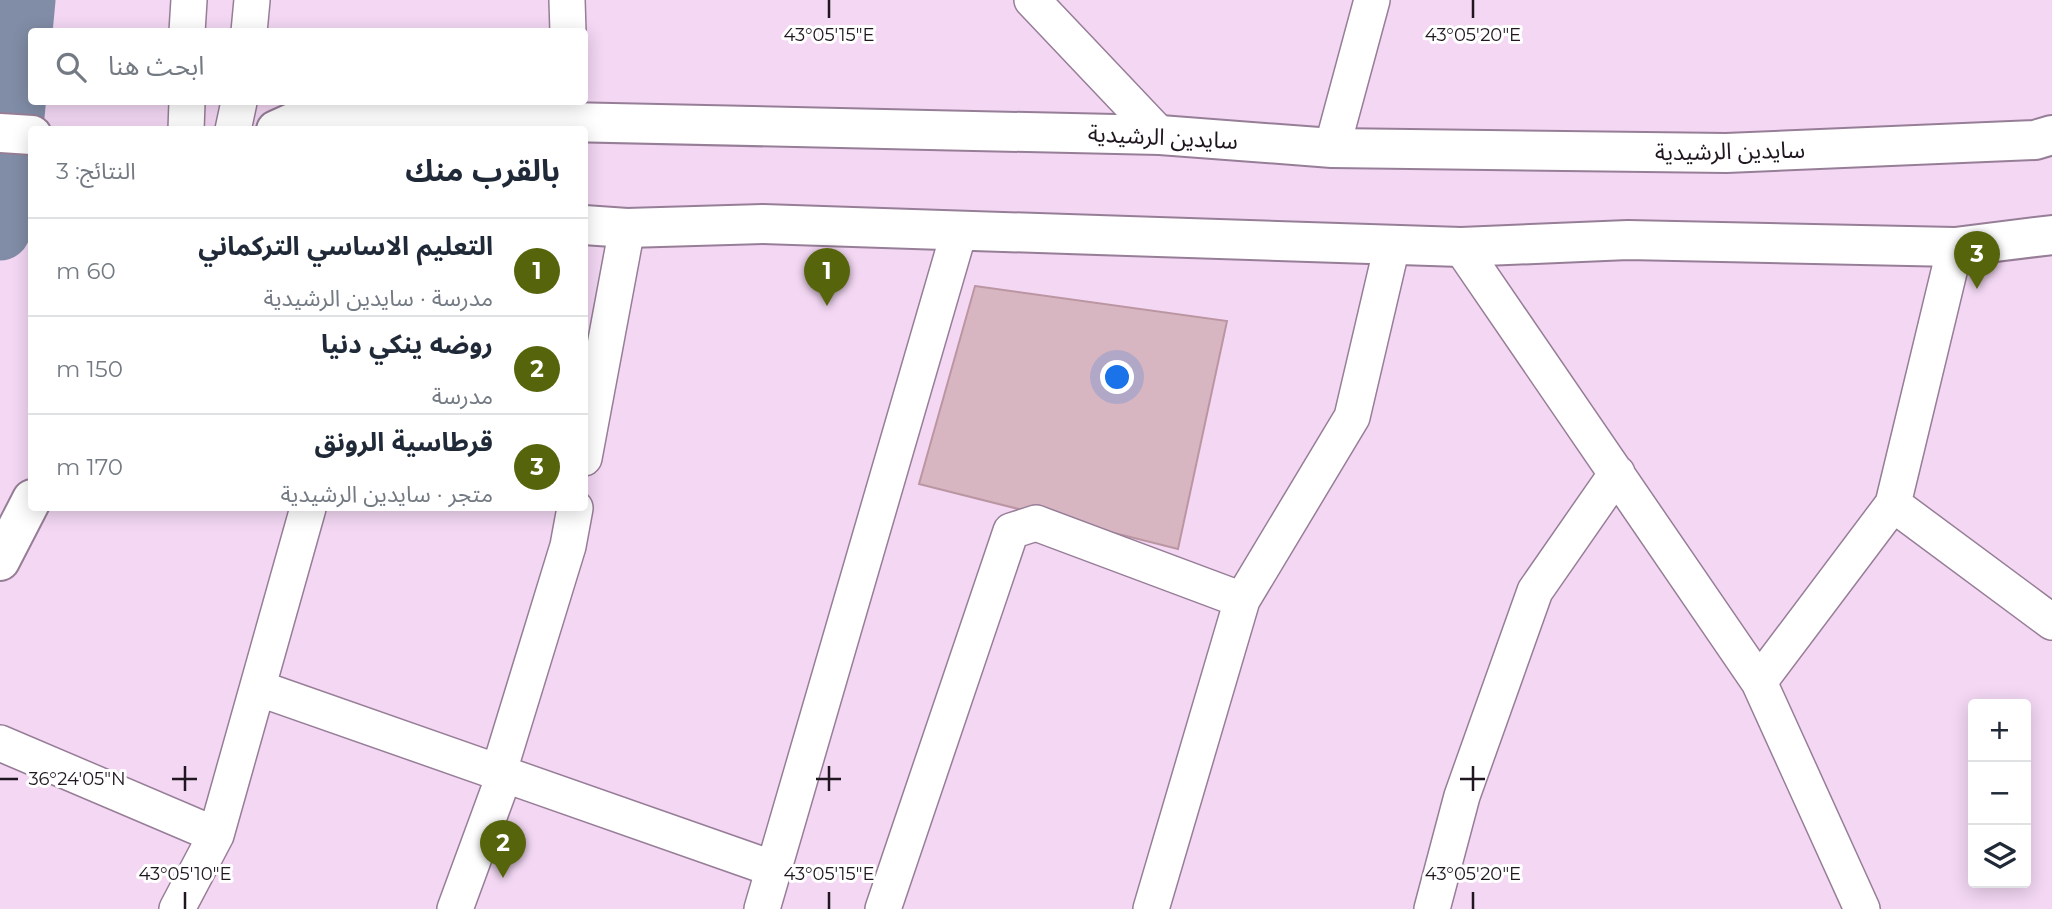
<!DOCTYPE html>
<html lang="ar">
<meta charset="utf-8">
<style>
body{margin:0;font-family:Montserrat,"Noto Sans Arabic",sans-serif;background:#f2f2f3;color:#1f2937;direction:rtl}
.controls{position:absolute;right:21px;bottom:21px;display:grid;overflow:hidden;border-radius:7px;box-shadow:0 4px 18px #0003}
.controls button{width:63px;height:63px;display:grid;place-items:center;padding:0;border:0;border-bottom:2px solid #e0e1e3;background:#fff;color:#1f2937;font:35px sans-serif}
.you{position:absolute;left:1118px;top:378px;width:24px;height:24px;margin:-18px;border:5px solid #fff;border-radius:50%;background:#1a73e8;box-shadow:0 0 0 10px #1a73e833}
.badge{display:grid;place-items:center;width:46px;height:46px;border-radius:50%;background:#56650b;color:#fff;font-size:23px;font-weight:700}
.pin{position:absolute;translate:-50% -58px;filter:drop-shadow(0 2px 4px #0008)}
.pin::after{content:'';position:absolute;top:37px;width:24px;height:21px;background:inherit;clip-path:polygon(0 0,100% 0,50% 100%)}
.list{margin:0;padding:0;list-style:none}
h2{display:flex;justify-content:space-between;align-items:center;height:91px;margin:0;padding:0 28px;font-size:30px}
h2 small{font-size:23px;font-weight:400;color:#747a83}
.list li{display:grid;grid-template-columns:46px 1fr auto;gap:21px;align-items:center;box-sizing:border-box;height:98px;padding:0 28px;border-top:2px solid #e0e1e3}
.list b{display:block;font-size:26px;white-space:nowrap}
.list p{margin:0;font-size:23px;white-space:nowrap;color:#747a83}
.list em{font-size:23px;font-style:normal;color:#747a83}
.icon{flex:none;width:38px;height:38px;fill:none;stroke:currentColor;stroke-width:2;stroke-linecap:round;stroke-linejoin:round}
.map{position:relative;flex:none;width:2052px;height:909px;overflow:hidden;direction:ltr}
.search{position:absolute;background:#fff;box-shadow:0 4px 18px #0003;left:28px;top:28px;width:560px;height:77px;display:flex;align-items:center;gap:18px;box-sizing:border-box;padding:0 24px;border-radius:7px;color:#747a83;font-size:26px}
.panel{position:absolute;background:#fff;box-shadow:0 4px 18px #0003;left:28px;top:126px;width:560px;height:385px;border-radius:7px;direction:rtl}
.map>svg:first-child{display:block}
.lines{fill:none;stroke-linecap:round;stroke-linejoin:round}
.river{stroke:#818da6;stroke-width:61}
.building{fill:#d7b6c1;stroke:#bb96a2;stroke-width:2}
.minor-casing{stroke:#977e97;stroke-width:38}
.major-casing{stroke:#977e97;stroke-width:42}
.minor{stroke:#fff;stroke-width:35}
.major{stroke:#fff;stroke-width:38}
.ticks{fill:none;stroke:#1f1620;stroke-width:2.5}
.labels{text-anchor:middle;stroke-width:6;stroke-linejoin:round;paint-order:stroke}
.street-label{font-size:23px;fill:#1f1620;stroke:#fff}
.ticks-label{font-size:18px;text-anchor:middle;fill:#1f1620;stroke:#fff;stroke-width:6;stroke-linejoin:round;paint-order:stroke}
</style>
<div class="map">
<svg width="2052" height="909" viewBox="0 0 2052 909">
<rect width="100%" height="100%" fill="#f3d7f3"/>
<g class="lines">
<path class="river" d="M0,230L4,222L25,0"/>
</g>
<path class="building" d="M975,286L1227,321L1178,549L919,484Z"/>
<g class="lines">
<g class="minor-casing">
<path id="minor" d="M567,0L568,32
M1032,0L1160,135
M187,32L189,0
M249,32L252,0
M186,130L187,102
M233,130L239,102
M1332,148L1372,0
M1461,247L1759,682L1862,909
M584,458L627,228
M1893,504L2052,622
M1759,682L1893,504L1955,247
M258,688L774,869
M0,743L216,835
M177,909L216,835L308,508
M455,909L505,773L499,771L568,546L575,508
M762,909L959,232
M883,909L1011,531L1036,523L1242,600
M1151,909L1242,600L1352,417L1392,246
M1432,909L1462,796L1535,591L1617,473"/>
</g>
<g class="major-casing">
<path id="major" d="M276,130L296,121L334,117L1160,135L1332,148L1726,153L2035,140L2052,135
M0,133L32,135
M584,225L627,228L763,224L1461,247L1628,240L1955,247L2052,235
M0,561L32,499"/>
</g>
<use href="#minor" class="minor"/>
<use href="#major" class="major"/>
</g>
<path class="ticks" d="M829,0V18M1473,0V18M185,766V791M829,766V791M1473,766V791M0,779H18M172,779H197M816,779H841M1460,779H1485M185,892V909M829,892V909M1473,892V909"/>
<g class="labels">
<g class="street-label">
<text transform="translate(1163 137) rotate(3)" y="8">سايدين الرشيدية</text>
<text transform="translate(1730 151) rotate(-1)" y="8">سايدين الرشيدية</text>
</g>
</g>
<g class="ticks-label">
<text x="829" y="41">43°05'15"E</text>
<text x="1473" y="41">43°05'20"E</text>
<text x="77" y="785">36°24'05"N</text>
<text x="185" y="880">43°05'10"E</text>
<text x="829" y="880">43°05'15"E</text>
<text x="1473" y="880">43°05'20"E</text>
</g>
</svg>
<div class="controls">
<button>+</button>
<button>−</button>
<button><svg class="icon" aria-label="layers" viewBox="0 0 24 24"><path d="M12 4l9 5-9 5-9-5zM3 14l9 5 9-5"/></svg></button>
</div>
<div class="you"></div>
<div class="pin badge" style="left:827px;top:306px">1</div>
<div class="pin badge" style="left:503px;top:878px">2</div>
<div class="pin badge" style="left:1977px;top:289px">3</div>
<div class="search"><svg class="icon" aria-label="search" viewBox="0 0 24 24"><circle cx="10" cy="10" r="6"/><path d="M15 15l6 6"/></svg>ابحث هنا</div>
<section class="panel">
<h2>بالقرب منك<small>النتائج: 3</small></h2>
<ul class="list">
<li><span class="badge">1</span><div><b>التعليم الاساسي التركماني</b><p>مدرسة · سايدين الرشيدية</p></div><em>60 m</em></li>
<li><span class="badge">2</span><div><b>روضه ينكي دنيا</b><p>مدرسة</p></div><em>150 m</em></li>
<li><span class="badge">3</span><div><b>قرطاسية الرونق</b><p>متجر · سايدين الرشيدية</p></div><em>170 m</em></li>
</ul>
</section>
</div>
